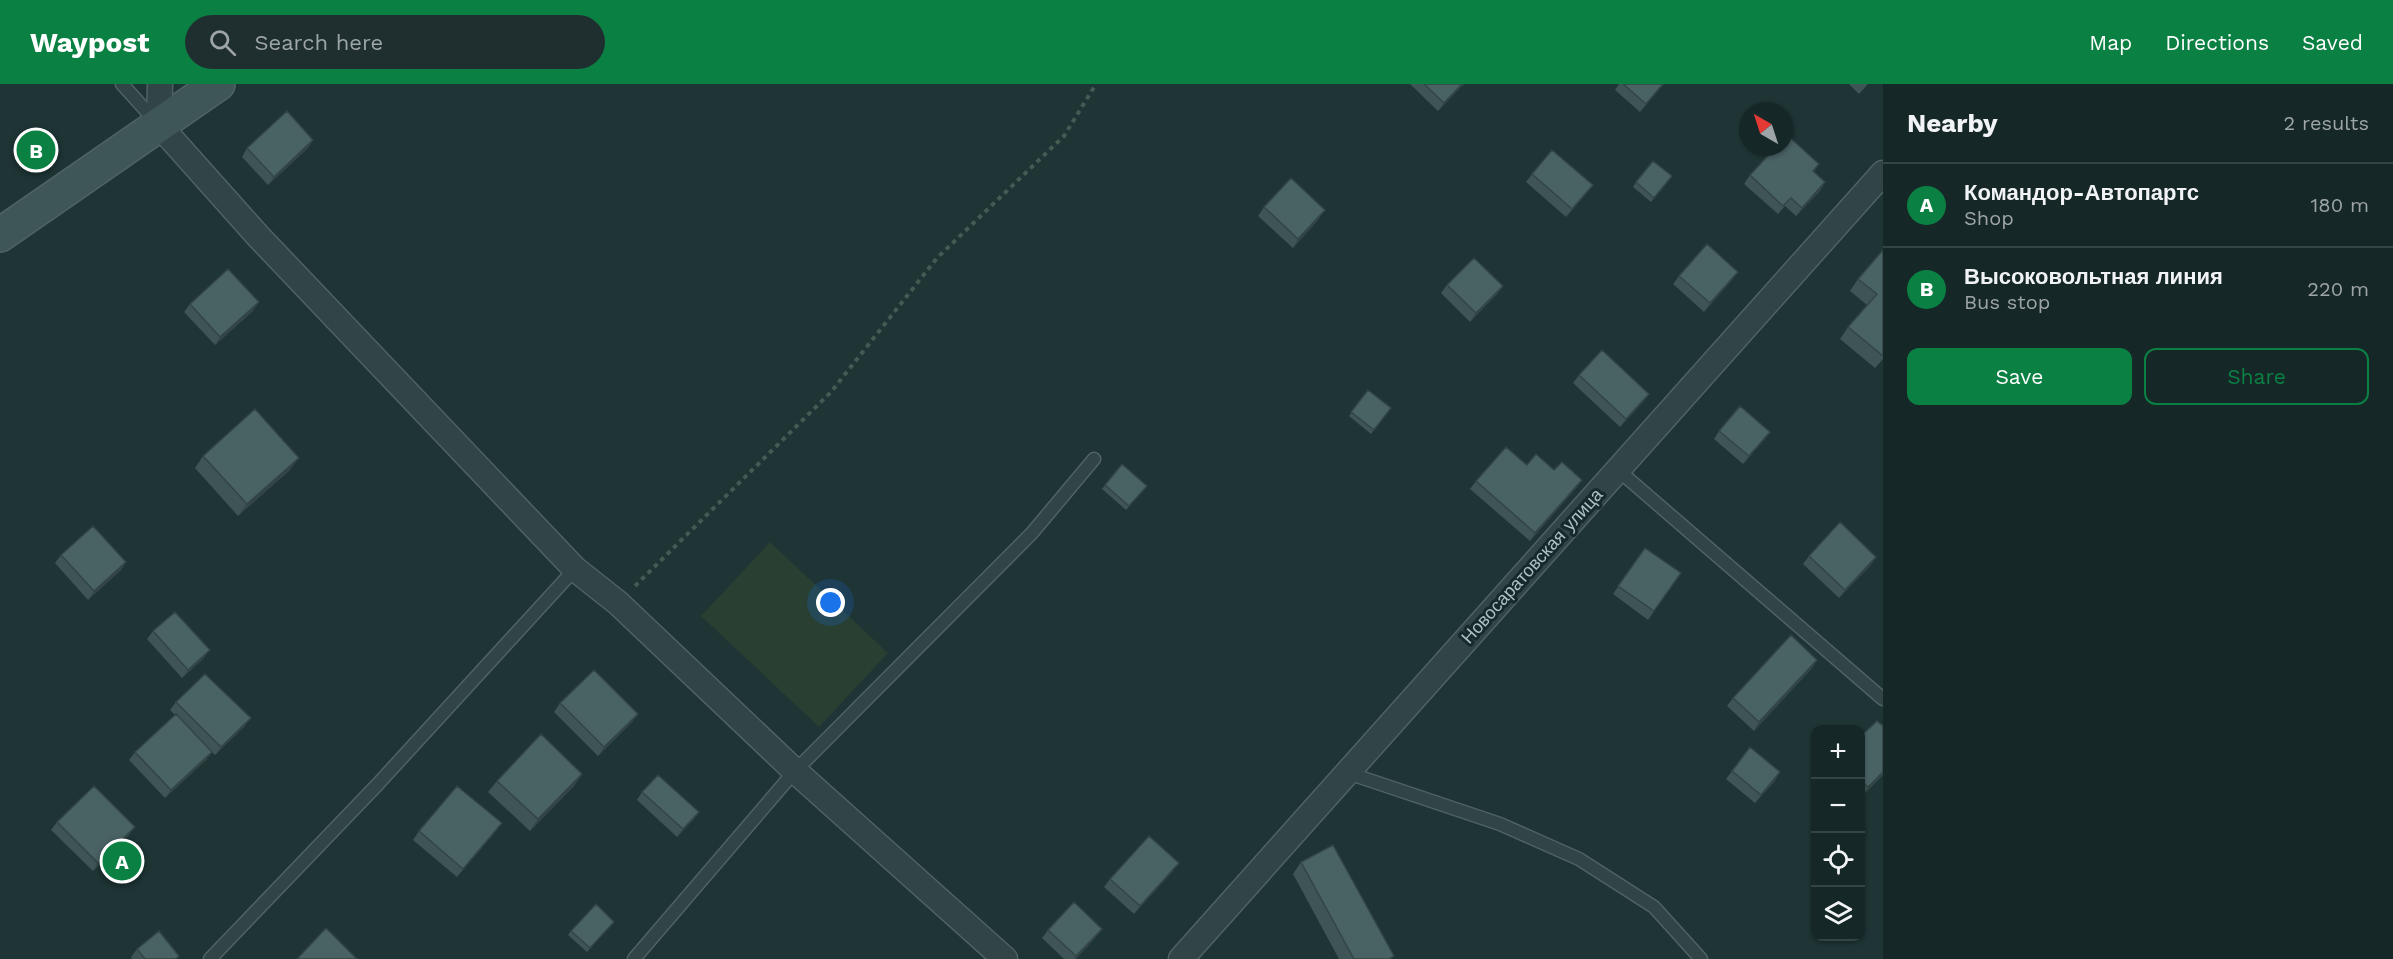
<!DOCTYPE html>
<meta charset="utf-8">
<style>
body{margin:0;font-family:"Work Sans",sans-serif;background:#1f2f30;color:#f1f3f6}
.controls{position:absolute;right:18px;bottom:18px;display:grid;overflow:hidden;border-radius:12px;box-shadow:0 2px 4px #0004}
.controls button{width:54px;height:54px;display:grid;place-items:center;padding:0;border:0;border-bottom:2px solid #354445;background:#162728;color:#f1f3f6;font:30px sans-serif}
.compass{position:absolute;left:1739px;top:18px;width:54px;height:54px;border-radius:50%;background:#162728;box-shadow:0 2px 4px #0004;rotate:321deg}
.you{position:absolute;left:831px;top:519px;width:21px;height:21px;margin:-15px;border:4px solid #fff;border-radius:50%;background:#1a73e8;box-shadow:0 0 0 9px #1a73e833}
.badge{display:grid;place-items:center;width:39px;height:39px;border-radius:50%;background:#0b8043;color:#fff;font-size:20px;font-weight:700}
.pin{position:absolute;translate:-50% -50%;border:3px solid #fff;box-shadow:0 2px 6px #0006}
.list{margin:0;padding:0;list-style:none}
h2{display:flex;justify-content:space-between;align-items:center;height:78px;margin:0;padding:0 24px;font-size:26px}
h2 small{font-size:20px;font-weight:400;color:#9ea5a8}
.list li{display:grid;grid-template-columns:39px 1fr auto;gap:18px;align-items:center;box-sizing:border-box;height:84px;padding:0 24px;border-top:2px solid #354445}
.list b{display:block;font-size:22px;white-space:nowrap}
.list p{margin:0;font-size:20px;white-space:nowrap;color:#9ea5a8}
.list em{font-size:20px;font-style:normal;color:#9ea5a8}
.actions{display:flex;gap:12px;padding:18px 24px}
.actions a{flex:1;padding:14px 0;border:2px solid #0b8043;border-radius:12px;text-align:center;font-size:21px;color:#0b8043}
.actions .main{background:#0b8043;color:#fff}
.icon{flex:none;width:33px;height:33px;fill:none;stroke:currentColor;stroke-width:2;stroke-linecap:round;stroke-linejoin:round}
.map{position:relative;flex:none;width:1883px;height:875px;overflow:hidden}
header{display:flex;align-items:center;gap:36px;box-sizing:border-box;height:84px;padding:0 30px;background:#0b8043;color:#fff}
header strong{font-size:28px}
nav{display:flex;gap:33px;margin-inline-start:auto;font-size:21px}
.search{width:420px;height:54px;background:#1f2f30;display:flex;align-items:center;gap:15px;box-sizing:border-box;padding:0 21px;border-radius:33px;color:#9ea5a8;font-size:22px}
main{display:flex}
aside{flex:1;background:#162728}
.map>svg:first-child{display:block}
.green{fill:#283f32}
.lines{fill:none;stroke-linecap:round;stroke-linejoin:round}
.service-casing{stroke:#4f6264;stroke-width:15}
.minor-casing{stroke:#4f6264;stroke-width:27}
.secondary-casing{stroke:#4f6264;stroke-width:36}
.path{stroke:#445a52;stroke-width:4;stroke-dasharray:4.5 4.5;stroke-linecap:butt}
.service{stroke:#314446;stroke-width:12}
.minor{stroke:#314446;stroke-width:24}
.secondary{stroke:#3f5659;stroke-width:33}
.wall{fill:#3f5456}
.shaded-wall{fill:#334546}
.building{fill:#496264;stroke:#334546;stroke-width:1.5}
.labels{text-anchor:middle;stroke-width:6;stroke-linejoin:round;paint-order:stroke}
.street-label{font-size:18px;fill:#abc1c3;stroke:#17292a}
</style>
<header>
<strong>Waypost</strong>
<div class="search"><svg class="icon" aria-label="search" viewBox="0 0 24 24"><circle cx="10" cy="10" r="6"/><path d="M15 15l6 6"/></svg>Search here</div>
<nav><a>Map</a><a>Directions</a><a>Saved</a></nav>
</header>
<main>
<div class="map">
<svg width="1883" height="875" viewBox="0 0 1883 875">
<rect width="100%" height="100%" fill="#1e3435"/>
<path class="green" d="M770,458L888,569L819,643L701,532Z"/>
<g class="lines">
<g class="service-casing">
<path id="service" d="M122,0L158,40
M1618,386L1883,615
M1345,688L1500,740L1579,775L1654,823L1701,875
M210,875L377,701L575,485
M634,875L795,687L1032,449L1094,375"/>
</g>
<g class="minor-casing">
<path id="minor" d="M160,0L159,41L258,152L575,485L618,519L795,687L1005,875
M1181,875L1883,89"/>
</g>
<g class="secondary-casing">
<path id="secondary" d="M0,151L218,0"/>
</g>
<path class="path" d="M635,502L831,308L937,174L1064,52L1096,0"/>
<use href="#service" class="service"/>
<use href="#minor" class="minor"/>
<use href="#secondary" class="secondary"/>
</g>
<path class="wall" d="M1410,0H1464L1438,27Z
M1619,0H1664L1640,28L1615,6Z
M1849,0H1868L1859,10Z
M313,56L308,64L268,101L242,73L247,64Z
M1819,80L1814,88L1825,98L1820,107L1796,132L1785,122L1778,130L1744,100L1750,91Z
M1532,90L1593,101L1587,109L1566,133L1526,98Z
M1669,96L1651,118L1633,103L1636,98Z
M1264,123L1319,135L1293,164L1258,132Z
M1883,166V275L1875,284L1840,255L1848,243L1867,221L1850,207L1858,195Z
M1679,192L1732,196L1704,228L1673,200Z
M1447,201L1503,202L1497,210L1470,238L1441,209Z
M190,220L253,227L215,261L184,228Z
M1579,291L1649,310L1643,318L1620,343L1573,299Z
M1368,306L1391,324L1371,350L1349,332Z
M1719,347L1770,348L1764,356L1743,380L1714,355Z
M203,372L290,386L238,432L195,384Z
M1554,386L1582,396L1576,404L1530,457L1470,405L1476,397Z
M1105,401L1144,406L1126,426L1102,405Z
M1645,464L1681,489L1648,536L1613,510Z
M61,471L126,478L121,486L88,516L55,479Z
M1809,472L1871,481L1839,514L1803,480Z
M153,547L204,574L182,594L147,555Z
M1817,576L1812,584L1754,647L1727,622L1733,614Z
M176,618L245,642L215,671L212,668L206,676L165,714L129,676L135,668L175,631L170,626Z
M560,619L638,630L632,638L598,672L554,628Z
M1860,653L1883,691L1862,712L1860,710Z
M1732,687L1775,697L1755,719L1726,695Z
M582,690L574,702L530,747L488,708L497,697Z
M642,708L699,728L693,736L677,753L637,716Z
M57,738L129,751L93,787L51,746Z
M419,747H496L457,793L413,756Z
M1301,778L1392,875H1339L1293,790Z
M1173,787L1134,830L1104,803L1110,795Z
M614,838L587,868L568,851L571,847Z
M1102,845L1096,853L1076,875H1064L1042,854L1048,846Z
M137,865L177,875H132L131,873Z"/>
<path class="shaded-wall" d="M1462,0H1464L1438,27L1444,19Z
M1663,0H1664L1640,28L1646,20Z
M313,56L308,64L268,101L274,93Z
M1825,98L1820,107L1796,132L1802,124Z
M1593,101L1587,109L1566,133L1572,125Z
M1325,126L1319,135L1293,164L1298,155Z
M1738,188L1732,196L1704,228L1710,219Z
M1503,202L1497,210L1470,238L1476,229Z
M259,218L253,227L215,261L220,253Z
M1649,310L1643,318L1620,343L1626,335Z
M1770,348L1764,356L1743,380L1749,372Z
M299,374L290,386L238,432L247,420Z
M1582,396L1576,404L1530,457L1535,449Z
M1876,473L1871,481L1839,514L1845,506Z
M126,478L121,486L88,516L94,507Z
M210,566L204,574L182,594L188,586Z
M1817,576L1812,584L1754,647L1759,638Z
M638,630L632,638L598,672L604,663Z
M251,634L245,642L215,671L221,663Z
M212,668L206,676L165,714L171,706Z
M1780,688L1775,697L1755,719L1761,711Z
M1883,688V691L1862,712L1868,703Z
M582,690L574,702L530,747L538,735Z
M699,728L693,736L677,753L683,745Z
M502,739L496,747L457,793L463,785Z
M135,743L129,751L93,787L98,779Z
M1179,779L1173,787L1134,830L1140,822Z
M1102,845L1096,853L1076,875H1074Z"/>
<path class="building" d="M1424,0H1462L1444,19Z
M1623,0H1663L1646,20Z
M287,27L313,56L274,93L247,64Z
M1787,51L1819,80L1813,87L1825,98L1802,124L1791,114L1783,122L1750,91L1776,63H1784V55Z
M1552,66L1593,101L1572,125L1532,90Z
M1653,77L1672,92L1654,114L1636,98Z
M1291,94L1325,126L1298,155L1264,123Z
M1707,160L1738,188L1710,219L1679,192Z
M1883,166V272L1848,243L1877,210L1858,195Z
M1474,174L1503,202L1476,229L1447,201Z
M228,185L259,218L220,253L190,220Z
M1602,266L1649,310L1626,335L1579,291Z
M1368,306L1391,324L1374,346L1351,328Z
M1740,322L1770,348L1749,372L1719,347Z
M255,325L299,374L247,420L203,372Z
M1506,363L1527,381L1536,370L1554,386L1562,378L1582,396L1535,449L1476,397Z
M1122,380L1147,402L1129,422L1105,401Z
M1840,438L1876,473L1845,506L1809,472Z
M93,442L126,478L94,507L61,471Z
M1645,464L1681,489L1654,527L1618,502Z
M175,528L210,566L188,586L153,547Z
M1791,551L1817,576L1759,638L1733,614Z
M594,586L638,630L604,663L560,619Z
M205,590L251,634L221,663L176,618Z
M176,630L212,668L171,706L135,668Z
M1877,637L1883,642V688L1868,703L1860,696V653Z
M541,650L582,690L538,735L497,697Z
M1750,663L1780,688L1761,711L1732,687Z
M658,691L699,728L683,745L642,708Z
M94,702L135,743L98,779L57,738Z
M457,702L502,739L463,785L419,747Z
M1149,752L1179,779L1140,822L1110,795Z
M1333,761L1394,872L1389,875H1354L1301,778Z
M1074,818L1102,845L1076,872L1048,846Z
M596,820L614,838L590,864L571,847Z
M326,844L357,875H297Z
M159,847L179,872L176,875H145L137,865Z"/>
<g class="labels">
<g class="street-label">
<text transform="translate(1532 482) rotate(-48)" y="6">Новосаратовская улица</text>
</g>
</g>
</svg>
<div class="controls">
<button>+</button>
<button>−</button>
<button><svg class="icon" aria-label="locate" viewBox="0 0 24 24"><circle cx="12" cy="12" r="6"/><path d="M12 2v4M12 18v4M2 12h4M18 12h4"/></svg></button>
<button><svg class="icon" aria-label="layers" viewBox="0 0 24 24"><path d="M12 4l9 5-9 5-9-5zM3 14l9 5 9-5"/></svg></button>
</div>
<svg class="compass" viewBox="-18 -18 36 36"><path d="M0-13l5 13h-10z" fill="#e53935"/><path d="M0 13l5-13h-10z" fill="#9ea5a8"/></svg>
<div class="you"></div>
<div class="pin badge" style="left:122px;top:777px">A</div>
<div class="pin badge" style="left:36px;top:66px">B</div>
</div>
<aside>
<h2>Nearby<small>2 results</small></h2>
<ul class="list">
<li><span class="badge">A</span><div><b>Командор-Автопартс</b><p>Shop</p></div><em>180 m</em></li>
<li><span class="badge">B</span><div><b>Высоковольтная линия</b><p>Bus stop</p></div><em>220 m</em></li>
</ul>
<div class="actions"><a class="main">Save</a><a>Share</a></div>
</aside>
</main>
